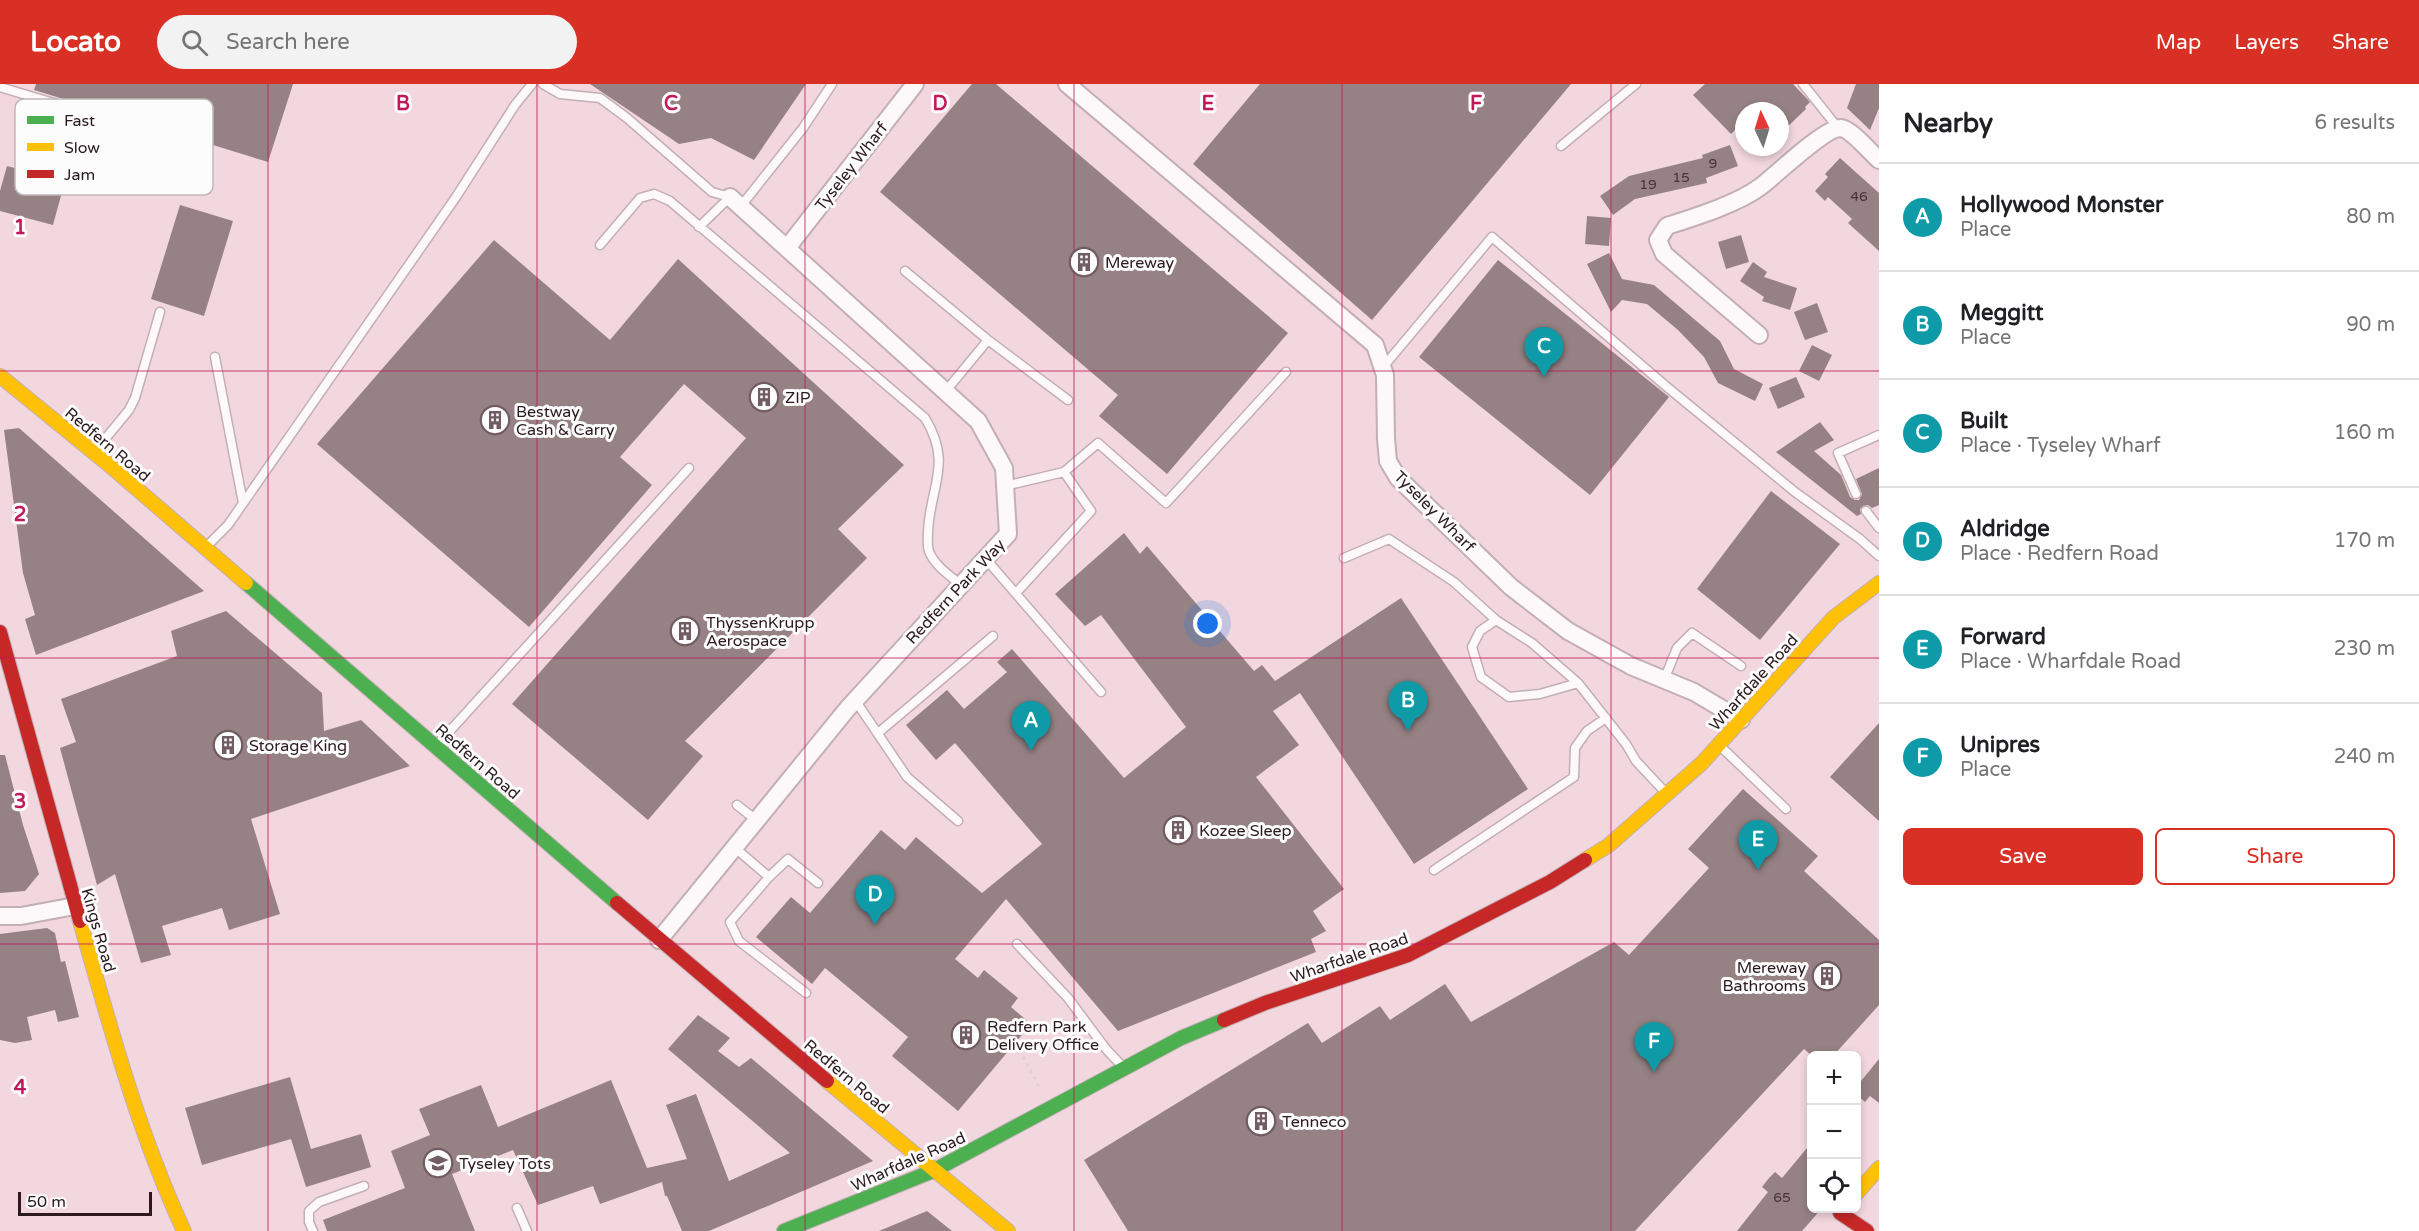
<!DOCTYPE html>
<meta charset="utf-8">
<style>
body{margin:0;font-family:"Varela Round",sans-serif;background:#f2f2f2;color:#202124}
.controls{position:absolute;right:18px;bottom:18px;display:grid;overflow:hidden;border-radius:9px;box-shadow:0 3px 9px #0003}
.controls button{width:54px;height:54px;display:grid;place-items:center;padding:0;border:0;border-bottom:2px solid #e0e0e0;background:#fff;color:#202124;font:30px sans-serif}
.compass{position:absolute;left:1735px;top:18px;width:54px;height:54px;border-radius:50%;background:#fff;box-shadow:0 3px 9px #0003;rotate:356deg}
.scale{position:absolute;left:18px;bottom:15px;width:134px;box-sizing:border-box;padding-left:6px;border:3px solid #2c1a1f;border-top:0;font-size:16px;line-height:21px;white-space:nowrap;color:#2c1a1f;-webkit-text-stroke:4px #fcfcfc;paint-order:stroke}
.you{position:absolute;left:1208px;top:540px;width:21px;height:21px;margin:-15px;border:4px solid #fff;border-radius:50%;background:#1a73e8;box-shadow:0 0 0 9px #1a73e833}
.badge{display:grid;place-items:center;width:39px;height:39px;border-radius:50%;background:#d93025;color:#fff;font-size:20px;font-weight:700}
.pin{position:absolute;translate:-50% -50px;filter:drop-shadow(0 2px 3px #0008)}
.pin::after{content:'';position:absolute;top:32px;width:21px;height:18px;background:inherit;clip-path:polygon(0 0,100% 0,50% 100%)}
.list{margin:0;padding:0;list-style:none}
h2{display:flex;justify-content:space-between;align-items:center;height:78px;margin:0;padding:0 24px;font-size:26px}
h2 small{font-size:20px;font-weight:400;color:#757577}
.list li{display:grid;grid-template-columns:39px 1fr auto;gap:18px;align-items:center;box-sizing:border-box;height:108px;padding:0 24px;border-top:2px solid #e0e0e0}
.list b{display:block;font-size:22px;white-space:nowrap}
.list p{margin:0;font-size:20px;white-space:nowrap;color:#757577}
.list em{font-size:20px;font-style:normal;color:#757577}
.actions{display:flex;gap:12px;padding:18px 24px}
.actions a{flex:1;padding:14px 0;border:2px solid #d93025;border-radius:9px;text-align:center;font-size:21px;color:#d93025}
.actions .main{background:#d93025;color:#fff}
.icon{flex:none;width:33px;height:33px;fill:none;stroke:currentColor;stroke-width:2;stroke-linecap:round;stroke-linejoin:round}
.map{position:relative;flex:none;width:1879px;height:1147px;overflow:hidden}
header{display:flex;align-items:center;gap:36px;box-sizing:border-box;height:84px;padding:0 30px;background:#d93025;color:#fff}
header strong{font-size:28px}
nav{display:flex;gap:33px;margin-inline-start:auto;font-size:21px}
.search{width:420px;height:54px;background:#f2f2f2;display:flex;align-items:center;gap:15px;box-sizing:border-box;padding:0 21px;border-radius:33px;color:#757577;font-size:22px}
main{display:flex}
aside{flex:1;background:#fff}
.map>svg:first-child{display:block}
.building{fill:#968285}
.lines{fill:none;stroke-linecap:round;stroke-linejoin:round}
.lane-casing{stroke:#c3afb4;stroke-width:11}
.street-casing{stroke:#c3afb4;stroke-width:20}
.fast-casing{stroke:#c3afb4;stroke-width:16}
.slow-casing{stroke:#c3afb4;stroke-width:16}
.jam-casing{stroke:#c3afb4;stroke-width:16}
.path{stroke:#dad2d4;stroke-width:3;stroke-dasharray:3 4.5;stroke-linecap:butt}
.lane{stroke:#fdf9fa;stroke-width:8}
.street{stroke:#fdf9fa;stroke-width:16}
.fast{stroke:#4caf50;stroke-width:14}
.slow{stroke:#ffc107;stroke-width:14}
.jam{stroke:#c62828;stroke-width:14}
.grid{fill:none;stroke:#c2185b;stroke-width:1.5;stroke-opacity:0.55}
.labels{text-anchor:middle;stroke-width:6;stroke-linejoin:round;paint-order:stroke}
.number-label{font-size:14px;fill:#463438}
.street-label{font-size:16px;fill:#2c1a1f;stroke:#fcfcfc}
.poi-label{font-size:16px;fill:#2c1a1f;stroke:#fcfcfc;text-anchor:start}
.key{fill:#fcfcfc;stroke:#beb8ba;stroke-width:1.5}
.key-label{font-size:16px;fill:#2c1a1f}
.grid-label{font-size:20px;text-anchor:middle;font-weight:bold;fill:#c2185b;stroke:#fcfcfc;stroke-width:6;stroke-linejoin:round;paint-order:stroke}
</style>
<header>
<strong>Locato</strong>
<div class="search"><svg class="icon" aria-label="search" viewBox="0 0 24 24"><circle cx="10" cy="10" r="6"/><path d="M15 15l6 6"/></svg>Search here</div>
<nav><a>Map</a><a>Layers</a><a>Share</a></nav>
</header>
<main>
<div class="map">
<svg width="1879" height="1147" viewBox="0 0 1879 1147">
<rect width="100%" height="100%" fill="#f2d7de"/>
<path class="building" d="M36,0H293L268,78L34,6Z
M590,0H806L754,76L711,54L679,60Z
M972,0H996L1288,249L1167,390L1099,332L1118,311L880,108Z
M1260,0H1571L1372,236L1193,80Z
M1705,0H1793L1810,18L1805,23L1806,25L1780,50V27H1744V37L1731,50L1693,11Z
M1856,0H1879V24L1870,46L1847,24Z
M1730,61L1738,82L1706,94L1707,99L1635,115L1613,131L1600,112L1629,92L1703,74L1702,71Z
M1840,74L1879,109V167L1848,139L1852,135L1828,113L1825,117L1815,107L1828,93L1825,90Z
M7,82L65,97L53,141L0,127V107Z
M180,121L233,137L204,232L151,215Z
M1587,132L1611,134L1609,162L1585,160Z
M1741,151L1749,178L1726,185L1718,158Z
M494,156L610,256L678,175L904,381L838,445L867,474L685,657L703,672L648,736L512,620L746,354L684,300L620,373L652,401L529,543L317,360Z
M1609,169L1622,195L1654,201L1720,257L1734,285L1763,300L1755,317L1718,299L1704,273L1678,246L1647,220L1622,216L1611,228L1587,180Z
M1498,176L1669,313L1590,411L1419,273Z
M1753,178L1767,188L1764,193L1797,204L1790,226L1762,217L1764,213L1740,197Z
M1817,219L1828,248L1805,256L1794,228Z
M1812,261L1832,271L1819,297L1799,287Z
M1796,293L1805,313L1778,325L1769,304Z
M1820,338L1834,356L1814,367L1841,391L1850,413L1855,416H1859L1862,410L1856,395L1879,384V421L1872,424L1868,421L1863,422L1860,425L1861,430L1857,432L1776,368Z
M19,344L204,507L36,571L25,535L35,531L23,489L4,346Z
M1771,407L1840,460L1760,556L1697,505Z
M1124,449L1140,470L1147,462L1254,587L1262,581L1275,597L1401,514L1528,705L1414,780L1300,609L1273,627L1299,661L1256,693L1344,805L1313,827L1326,847L1311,855L1316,868L1118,947L1006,815L955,875L978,894L984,886L1018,914L1011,923L1031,940L958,1027L892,972L908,953L825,884L812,900L756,853L791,813L810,829L881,746L905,766L916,753L982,809L1042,760L955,659L936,676L906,641L947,606L964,625L1007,588L997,578L1012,565L1124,694L1186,643L1101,531L1085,542L1055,510Z
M226,527L322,609L324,647L361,636L410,682L251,735L280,830L229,846L222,824L162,842L171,871L141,879L115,790L97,801L60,664L76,658L61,615L177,572L171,547Z
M1879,639V737L1830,693Z
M0,671H5L23,741L39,790L25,807L0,809Z
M1743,705L1818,772L1804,787L1879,856V921L1833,972H1812L1804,965L1635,1147H1128L1084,1076L1308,939L1322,959L1380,922L1390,936L1445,900L1471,938L1614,858L1629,871L1709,784L1688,765Z
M47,844L55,849L61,878L65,877L79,933L58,938L55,926L27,933L32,956L15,959L0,956V850Z
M698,931L730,954L718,967L739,983L751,974L873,1077L709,1147H682L667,1112H665L662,1098L600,1120L593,1102L538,1121L513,1066L452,1090L475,1147H327L323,1136L405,1104L391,1067L430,1051L419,1025L481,1001L498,1043L611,996L647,1084L687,1075L666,1021L696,1010L729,1097L790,1069L668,965Z
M1879,975V1019L1870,1012L1865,1018L1857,1011V1002Z
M290,993L311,1065L361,1050L371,1083L306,1103L291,1055L202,1081L185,1024Z
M1812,1058V1125H1821L1810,1138L1802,1147H1737L1768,1108L1762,1103L1769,1094L1775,1088L1782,1094Z
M927,1127L952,1147H879Z"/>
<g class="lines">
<g class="lane-casing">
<path id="lane" d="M543,0L560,10L600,14L627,34L712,108L730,113
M1803,0L1838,44
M0,3L200,63
M1561,62L1636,0
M741,122L803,44L832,0
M699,143L730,113
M600,161L640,114L654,110L670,117L925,334C953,380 930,402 928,448C928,454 927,462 929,467C934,481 949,491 961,501
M905,187L988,256L945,308
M988,256L1068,316
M215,273L243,419
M1384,282L1492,153L1667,303L1795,408L1860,455L1879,472
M96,366L129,326L135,314L160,228
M1005,402L1064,388L1098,359L1166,419L1286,288
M1856,410L1838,369L1879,351
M1866,427L1879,444
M207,462L228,441L456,113L515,21L532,0
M985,474L1101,608
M1344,474L1389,455L1454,498L1496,536
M1016,509L1091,427L1064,388
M1664,596L1677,564L1692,549L1741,582
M1578,599L1540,610L1509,613L1481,593L1472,563L1480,547L1496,536L1532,559L1578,599L1626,660L1636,677L1665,708
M855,616L907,693L958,737
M878,649L993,552
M437,661L689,384
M1719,661L1786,725
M737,721L756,736
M734,763L769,793L730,838L739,857L806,909
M1434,786L1574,693L1575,664L1587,647L1606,634
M769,793L788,775L818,799
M1017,860L1068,914L1106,965L1122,982
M517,1124L527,1147
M313,1147L309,1138V1127L319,1118L364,1102"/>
</g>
<g class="street-casing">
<path id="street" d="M1067,0L1375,261L1385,291L1386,355L1388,377L1398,394L1511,503L1568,547L1631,582L1694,608L1741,636
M787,164L915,0
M1759,251L1664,170L1658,156L1667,142C1695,133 1737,120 1760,103C1775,92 1825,43 1841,44C1851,45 1871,69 1879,76
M0,832H21L75,822
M659,856L848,624L1008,450L1004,384L978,337L730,113"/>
</g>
<g class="fast-casing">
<path id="fast" d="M246,499L617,819
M784,1147L933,1087L1181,954L1224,936"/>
</g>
<g class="slow-casing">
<path id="slow" d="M0,292L108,380L246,499
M1585,776L1609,761L1702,679L1833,534L1879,499
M80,837C110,942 138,1048 184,1147
M827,997L1008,1147
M1856,1110L1879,1084"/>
</g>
<g class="jam-casing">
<path id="jam" d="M0,548L80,837
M617,819L827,997
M1224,936L1265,919L1408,871L1550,798L1585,776
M1840,1129L1867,1147"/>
</g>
<path class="path" d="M1013,962L1023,972L1040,1005"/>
<use href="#lane" class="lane"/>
<use href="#street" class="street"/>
<use href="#fast" class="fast"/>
<use href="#slow" class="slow"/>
<use href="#jam" class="jam"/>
</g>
<path class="grid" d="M268,0V1147M537,0V1147M805,0V1147M1074,0V1147M1342,0V1147M1611,0V1147M0,287H1879M0,574H1879M0,860H1879"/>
<defs>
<g id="building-ring" transform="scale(1.5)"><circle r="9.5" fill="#fcfcfc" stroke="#715c62" stroke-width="1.5"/><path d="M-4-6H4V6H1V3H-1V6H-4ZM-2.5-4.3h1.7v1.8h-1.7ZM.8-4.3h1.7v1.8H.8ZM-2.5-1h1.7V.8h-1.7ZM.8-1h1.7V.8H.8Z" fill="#715c62"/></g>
<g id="school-ring" transform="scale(1.5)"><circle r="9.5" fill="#fcfcfc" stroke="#715c62" stroke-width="1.5"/><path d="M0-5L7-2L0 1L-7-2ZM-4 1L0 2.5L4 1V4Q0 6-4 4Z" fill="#715c62"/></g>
</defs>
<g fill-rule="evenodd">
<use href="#building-ring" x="1084" y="178"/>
<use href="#building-ring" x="764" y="313"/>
<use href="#building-ring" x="495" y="336"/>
<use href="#building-ring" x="685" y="547"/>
<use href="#building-ring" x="228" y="661"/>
<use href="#building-ring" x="1178" y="746"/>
<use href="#building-ring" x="1827" y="892"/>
<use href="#building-ring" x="966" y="951"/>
<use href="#building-ring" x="1261" y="1037"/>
<use href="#school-ring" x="438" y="1079"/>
</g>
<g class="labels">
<g class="number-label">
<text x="1713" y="84">9</text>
<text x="1681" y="98">15</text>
<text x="1648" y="105">19</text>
<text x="1859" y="117">46</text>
<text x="1782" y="1118">65</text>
</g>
<g class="street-label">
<text transform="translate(851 82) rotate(-52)" y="6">Tyseley Wharf</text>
<text transform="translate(108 360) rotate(40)" y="6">Redfern Road</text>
<text transform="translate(1435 427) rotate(45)" y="6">Tyseley Wharf</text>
<text transform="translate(955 507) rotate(-47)" y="6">Redfern Park Way</text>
<text transform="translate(1753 598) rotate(-48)" y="6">Wharfdale Road</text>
<text transform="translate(478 677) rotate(41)" y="6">Redfern Road</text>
<text transform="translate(99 846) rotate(74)" y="6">Kings Road</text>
<text transform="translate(1349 873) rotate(-19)" y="6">Wharfdale Road</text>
<text transform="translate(847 992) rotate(40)" y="6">Redfern Road</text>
<text transform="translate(908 1077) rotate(-24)" y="6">Wharfdale Road</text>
</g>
<g class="poi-label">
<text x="1105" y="184">Mereway</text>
<text x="785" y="319">ZIP</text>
<text x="516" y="333">Bestway<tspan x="516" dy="18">Cash &amp; Carry</tspan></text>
<text x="706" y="544">ThyssenKrupp<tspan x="706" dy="18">Aerospace</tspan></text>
<text x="249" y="667">Storage King</text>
<text x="1199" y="752">Kozee Sleep</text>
<text x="1806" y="889" text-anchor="end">Mereway<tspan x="1806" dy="18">Bathrooms</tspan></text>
<text x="987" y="948">Redfern Park<tspan x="987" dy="18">Delivery Office</tspan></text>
<text x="1282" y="1043">Tenneco</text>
<text x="459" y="1085">Tyseley Tots</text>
</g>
</g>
<rect x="15" y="15" width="198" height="96" rx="9" class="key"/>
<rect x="27" y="32" width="27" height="8" fill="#4caf50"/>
<rect x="27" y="59" width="27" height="8" fill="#ffc107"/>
<rect x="27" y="86" width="27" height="8" fill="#c62828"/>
<g class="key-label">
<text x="64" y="42">Fast</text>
<text x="64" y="69">Slow</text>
<text x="64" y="96">Jam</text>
</g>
<g class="grid-label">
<text x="403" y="26">B</text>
<text x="671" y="26">C</text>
<text x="940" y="26">D</text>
<text x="1208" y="26">E</text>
<text x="1476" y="26">F</text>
<text x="20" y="150">1</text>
<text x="20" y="437">2</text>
<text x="20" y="724">3</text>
<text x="20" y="1010">4</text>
</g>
</svg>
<div class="controls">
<button>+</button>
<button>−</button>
<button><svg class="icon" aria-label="locate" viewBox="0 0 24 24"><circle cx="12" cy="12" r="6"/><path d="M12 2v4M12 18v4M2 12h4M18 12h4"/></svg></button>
</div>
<svg class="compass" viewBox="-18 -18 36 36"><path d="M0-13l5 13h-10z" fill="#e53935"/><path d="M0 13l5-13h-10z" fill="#757577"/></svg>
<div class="scale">50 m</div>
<div class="you"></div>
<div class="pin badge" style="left:1031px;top:667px;background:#0f9aa8">A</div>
<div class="pin badge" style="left:1408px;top:647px;background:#0f9aa8">B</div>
<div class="pin badge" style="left:1544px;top:293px;background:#0f9aa8">C</div>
<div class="pin badge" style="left:875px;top:841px;background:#0f9aa8">D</div>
<div class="pin badge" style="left:1758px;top:786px;background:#0f9aa8">E</div>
<div class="pin badge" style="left:1654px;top:988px;background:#0f9aa8">F</div>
</div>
<aside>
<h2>Nearby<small>6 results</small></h2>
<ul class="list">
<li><span class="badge" style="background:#0f9aa8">A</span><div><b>Hollywood Monster</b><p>Place</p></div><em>80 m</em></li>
<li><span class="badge" style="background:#0f9aa8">B</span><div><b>Meggitt</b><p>Place</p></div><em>90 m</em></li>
<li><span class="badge" style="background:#0f9aa8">C</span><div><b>Built</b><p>Place · Tyseley Wharf</p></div><em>160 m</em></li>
<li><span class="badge" style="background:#0f9aa8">D</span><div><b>Aldridge</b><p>Place · Redfern Road</p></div><em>170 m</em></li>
<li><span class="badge" style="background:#0f9aa8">E</span><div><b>Forward</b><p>Place · Wharfdale Road</p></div><em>230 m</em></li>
<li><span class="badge" style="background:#0f9aa8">F</span><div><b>Unipres</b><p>Place</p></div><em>240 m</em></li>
</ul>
<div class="actions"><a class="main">Save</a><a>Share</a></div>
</aside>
</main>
